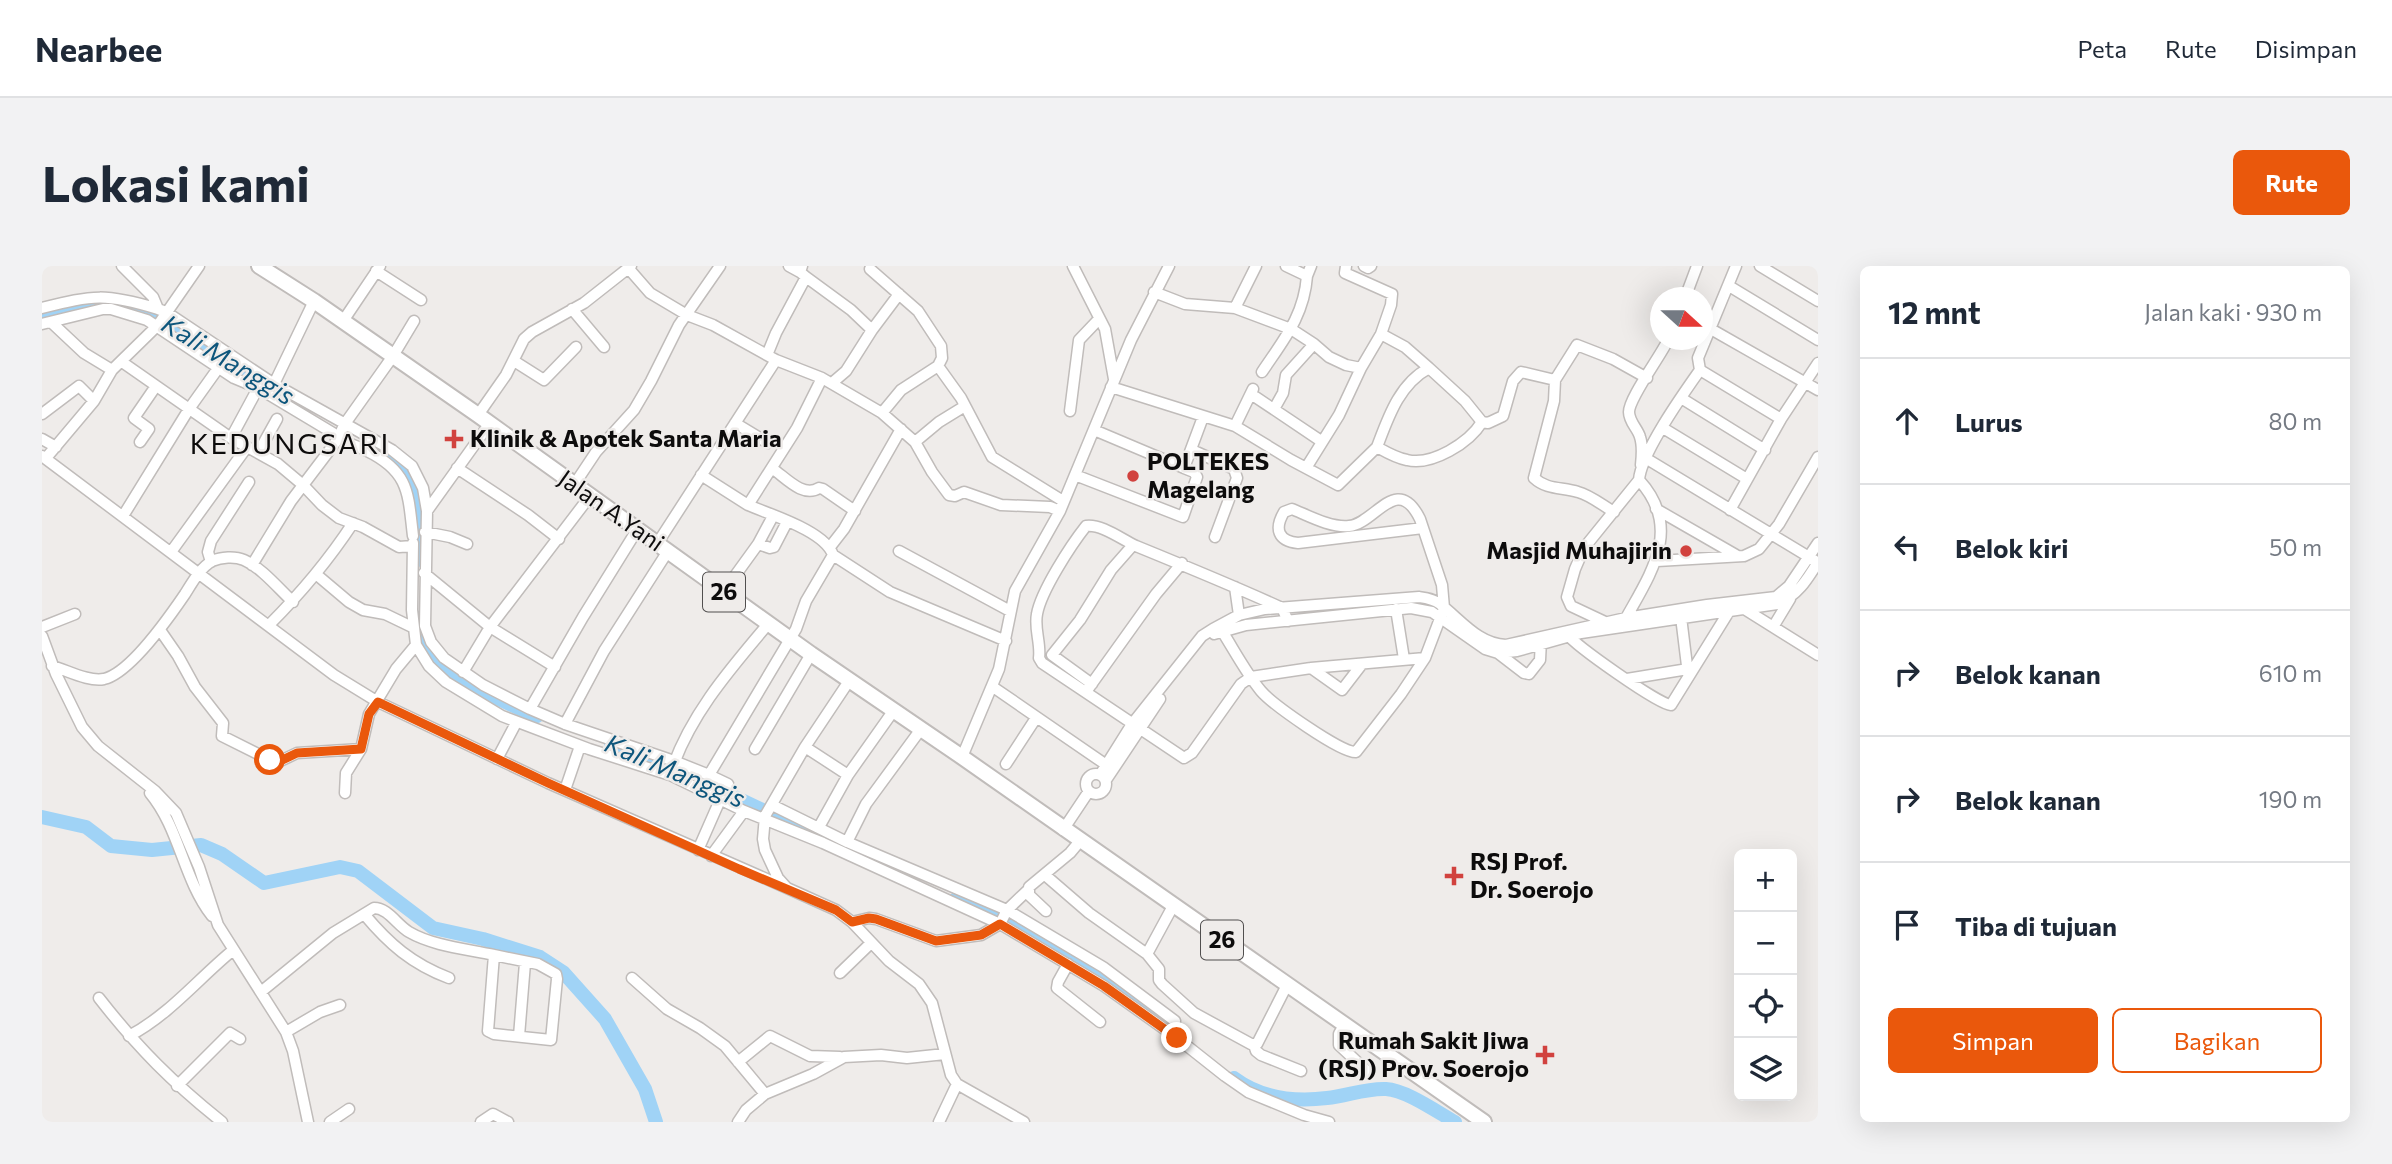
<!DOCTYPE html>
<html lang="id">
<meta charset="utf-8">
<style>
body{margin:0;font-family:Commissioner,sans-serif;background:#f2f2f3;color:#1f2937}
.controls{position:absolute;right:21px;bottom:21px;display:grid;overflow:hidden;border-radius:10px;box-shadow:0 7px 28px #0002}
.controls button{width:63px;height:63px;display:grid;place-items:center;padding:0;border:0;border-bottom:2px solid #e0e1e3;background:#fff;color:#1f2937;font:35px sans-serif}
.compass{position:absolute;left:1608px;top:21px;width:63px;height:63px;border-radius:50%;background:#fff;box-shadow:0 7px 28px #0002;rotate:111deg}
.stop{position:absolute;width:21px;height:21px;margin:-16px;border:5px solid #ea580c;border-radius:50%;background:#fff}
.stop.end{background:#ea580c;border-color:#fff;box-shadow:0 2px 7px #0008}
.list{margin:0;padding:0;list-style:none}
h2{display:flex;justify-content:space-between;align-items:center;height:91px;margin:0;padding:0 28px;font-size:30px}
h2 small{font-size:23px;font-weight:400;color:#747a83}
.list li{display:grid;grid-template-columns:46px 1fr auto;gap:21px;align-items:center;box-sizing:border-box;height:126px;padding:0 28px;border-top:2px solid #e0e1e3}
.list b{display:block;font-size:26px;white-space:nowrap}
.list em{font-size:23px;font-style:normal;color:#747a83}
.actions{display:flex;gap:14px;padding:21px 28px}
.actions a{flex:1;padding:16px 0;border:2px solid #ea580c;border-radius:10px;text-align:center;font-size:24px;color:#ea580c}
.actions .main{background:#ea580c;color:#fff}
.icon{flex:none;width:38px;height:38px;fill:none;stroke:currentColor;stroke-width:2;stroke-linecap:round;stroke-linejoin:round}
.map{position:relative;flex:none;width:1776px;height:856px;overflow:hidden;border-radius:10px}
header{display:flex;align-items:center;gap:42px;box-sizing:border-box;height:98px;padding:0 35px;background:#fff;border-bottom:2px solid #e0e1e3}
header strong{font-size:33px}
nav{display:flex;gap:38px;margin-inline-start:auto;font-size:24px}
.intro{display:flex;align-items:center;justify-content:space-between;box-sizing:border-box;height:168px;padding:0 42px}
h1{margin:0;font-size:49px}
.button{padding:18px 32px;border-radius:10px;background:#ea580c;color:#fff;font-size:24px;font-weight:700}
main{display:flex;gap:42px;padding:0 42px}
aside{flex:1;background:#fff;border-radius:10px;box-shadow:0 7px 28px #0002}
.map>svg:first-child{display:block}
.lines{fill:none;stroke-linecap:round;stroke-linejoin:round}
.river{stroke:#a0d3f6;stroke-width:14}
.minor-casing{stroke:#c0bcba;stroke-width:13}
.highway-casing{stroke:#c0bcba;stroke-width:18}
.minor{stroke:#fff;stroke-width:10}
.highway{stroke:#fff;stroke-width:14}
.route{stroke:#ea580c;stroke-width:9}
.poi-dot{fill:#d1423e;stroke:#efecea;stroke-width:2.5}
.labels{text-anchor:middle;stroke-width:5;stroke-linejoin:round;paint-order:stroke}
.shield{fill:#efecea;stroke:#514f4f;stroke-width:2}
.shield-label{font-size:23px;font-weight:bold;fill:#0d0c0c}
.poi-label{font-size:24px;font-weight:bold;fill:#0d0c0c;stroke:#efecea;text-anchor:start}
.street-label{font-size:24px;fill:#0d0c0c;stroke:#efecea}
.water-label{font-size:26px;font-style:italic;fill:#0e567c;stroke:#efecea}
.quarter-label{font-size:28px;letter-spacing:2px;fill:#0d0c0c;stroke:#efecea}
</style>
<header>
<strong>Nearbee</strong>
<nav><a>Peta</a><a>Rute</a><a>Disimpan</a></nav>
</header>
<div class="intro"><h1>Lokasi kami</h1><a class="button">Rute</a></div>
<main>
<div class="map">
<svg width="1776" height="856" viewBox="0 0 1776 856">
<rect width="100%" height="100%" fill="#efecea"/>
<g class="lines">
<path class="river" d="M0,49C21,44 48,32 69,35C118,43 160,77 201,102
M330,178L366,202L377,240L375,294
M375,352C376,398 458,435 495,450
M569,478L638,505L784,574
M0,551L44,561L69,580L110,584L159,579L180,588L222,617L298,601L316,605L391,662L441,673L498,691L521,706L563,753L603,823L614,856
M914,633L974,659L1065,713L1118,755
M1192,812C1219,832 1252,836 1285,832C1305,830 1324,822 1344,823C1364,824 1395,846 1413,856"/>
<g class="minor-casing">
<path id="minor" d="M80,0L111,31L116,43L124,46L232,118L272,35
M747,0L758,6
M1031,0L1063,63L1072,113
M1244,0L1265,10L1269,0
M1304,0L1303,7L1350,28L1349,39L1339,68
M1322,0L1326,2L1329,0
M1718,0L1776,35
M587,3L608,27L645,49L671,59L734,94L780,112L840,147L873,176L890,206L907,229L913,230L922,226L959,239L1008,241L1018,245
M828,3L876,45L899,80L900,92L896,100L919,132L950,191L1021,235
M334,5L379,34
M764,11L809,44L830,64
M1687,20L1776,74
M1112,26L1143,38L1193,42L1249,63L1272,78L1287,91L1304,99L1319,102L1339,68L1363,81L1387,102
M1643,32L1655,0
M0,42C52,29 63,27 116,43
M1193,42L1214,0
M530,43L562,81
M301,55L338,0
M9,56L42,87L70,104L116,59L157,0
M0,58L61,43H69L105,54L192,112L216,122L291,167C300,177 314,179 325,185C368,206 366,228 371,270
M1660,58L1776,124
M725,89L734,67L764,11L758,6L760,0
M472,95L502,114L534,81
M80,96L189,172L236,198L261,219L280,239L297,252L321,261L357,281L371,280
M1658,104L1739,153
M1220,106C1242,73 1262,50 1265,10
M790,117L804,105L830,64L857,28
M232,118L350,184L370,200L381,222L385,245L383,360L389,376L402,392L441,419L488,443L523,458L632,495L667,509L754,363L764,335L791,289C783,265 729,249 706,239
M1069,121L1193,160L1249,194L1296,219L1335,181C1344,186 1354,192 1365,194C1390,200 1427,177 1440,156L1446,157L1461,150L1471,115L1479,106L1513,114
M1209,128L1279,175
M1639,132L1723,184
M1232,143L1241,127L1244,109L1272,78
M1028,145L1037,74L1057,53
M840,147L859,124L896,100
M0,148L37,120L52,135
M436,149L464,109L482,73L490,66L542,37L589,0
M693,157L726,177
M1193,160L1211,123
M1621,162L1705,213
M1052,164L1142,202L1161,151
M189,172L216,122
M0,173L14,181
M98,176L107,163L92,152L114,120
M873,176L897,156L923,140
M1335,181C1346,152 1357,118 1387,102L1423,135L1440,156
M1150,184L1192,203L1195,212L1173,271
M216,187L235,153
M0,190L292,409L336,436L506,517L745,622
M4,192L52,135L70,104
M1605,193L1772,294
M1599,199C1600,190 1601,180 1598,171C1596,163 1587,156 1587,146C1587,132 1618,91 1626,74
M415,202L486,249L517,273
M1264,202L1297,149L1319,102
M731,203C744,212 761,232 777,222L781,223L813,245
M659,209L706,239L755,162L780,112
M1033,209L1141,251L1155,211L1152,206L1142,202
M532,219L554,186L592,144L609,115L637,59L678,0
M1614,243L1694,289
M1688,244L1739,153L1776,97
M385,245L448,157
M1572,246C1560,239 1548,229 1536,226C1520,221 1505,224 1492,212L1512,135L1513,114L1535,79L1571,93L1605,112
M81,250L147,143L177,101
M383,266L408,271L425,278
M615,278L734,94
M716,278L728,282L732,281L745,256
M788,281L802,263L859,163
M857,285L968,345
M129,286L205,181
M791,289L848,326L964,375
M1615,295L1702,290L1717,283L1737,258L1776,191
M169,296L166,286L169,275L207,216
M210,299L249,235L296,173L302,159L351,90L372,55
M382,307L448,361L513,401
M275,309L307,336L321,344L343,348L370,361
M1193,321L1197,349
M682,325L716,278L731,250
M1354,343L1362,393
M1704,344L1776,389
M1639,351L1646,408
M1584,352C1609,307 1641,262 1597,214C1599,187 1641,128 1658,104L1656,92L1694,0
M1246,355L1240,342C1192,320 1143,300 1094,280C1079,273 1060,258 1044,260C1029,279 999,325 995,348C992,363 999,377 997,392L1000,397L1142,492L1150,487L1199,418L1209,411L1269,402L1383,392
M1563,356L1529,340L1525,331L1533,303L1542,282L1597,214
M227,359C259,327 286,295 311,257
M0,361L33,348
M1731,361L1748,333
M118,364L136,390L153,421L181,457L180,470L234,497L255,487L319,483
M1180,365C1192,384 1204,407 1219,425C1230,438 1299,487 1314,486L1359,428L1383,392L1402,342L1400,319L1378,253C1355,206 1333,258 1307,260C1289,262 1267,250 1250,243L1242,246C1232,263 1236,275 1256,277L1381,262
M1172,368L1204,359L1369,342L1390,346L1443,383L1456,387L1475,385L1539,367L1735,338C1755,330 1765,314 1776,296
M1525,368C1534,380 1616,438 1629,439L1686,347V342
M0,370L14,408L40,461L56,480L113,525L134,547L157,601L176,659L244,766L251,785L266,856
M374,379L387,400L404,416L460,450L547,483L628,509L702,545L781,577L958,658L1062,720L1135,772L1183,810L1206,826L1262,849L1287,856
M1456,387L1482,407L1487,408L1498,394L1499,374
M10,400C25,404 46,416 62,413C88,407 128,350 143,328C150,317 158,302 170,295C179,291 193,290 202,294C220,302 236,322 251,336
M1269,402L1300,424L1320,398
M421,406L448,361L548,230
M1585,413L1646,403
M807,415L763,481L723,550L721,573L723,584L736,612L745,622L794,644L810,656L847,695L877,718L890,737L909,809L915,818L982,856
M1050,418L1010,389L1038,354L1069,304L1091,279
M951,421L1063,498
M1046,423L1114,328L1140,297
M488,443L541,351L595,264
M523,458L562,385L626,285
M763,481L806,509
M713,483L769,388
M920,491L957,403L973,325L1018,245L1089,74L1127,0
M455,493L474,457
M964,498L994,452
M1044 518a10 10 0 1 1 20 0a10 10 0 1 1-20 0Z
M628,509C646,451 688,403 727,357
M667,509L686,518
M1058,509L1090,458L1160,370L1171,363L1197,349L1223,343L1377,331C1384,332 1392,333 1398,338C1419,354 1436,378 1464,379L1584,352L1665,339L1734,331L1747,320L1776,277
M1064,514L1118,433
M523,524L538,480
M108,527C138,563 141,613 170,650
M303,527L304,507L319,483L327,448L354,403L374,379L370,344L371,277
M730,539L805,576L965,644L1061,701L1133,755
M777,561L806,509L852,444
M1021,564L1047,525
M805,576L824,538L879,463
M656,584L678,534
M669,590L702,545
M1003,609L1047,647L1105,688
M1131,640L1105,688L1117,703V714L1120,718L1152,747L1209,778H1215L1245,719
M1004,645L987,629V621L1028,587L1038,575
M322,648C347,678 370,698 407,712
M810,656L827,652L834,653L894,675L939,669L958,658L965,644L986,624
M452,689L496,698L514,708L515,713L509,774L452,768L446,765Z
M1026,698L1016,716L1015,722L1058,756
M798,707L829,677
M590,712L625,743L658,762L683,780L723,828
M220,725L291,667L332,642C346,642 355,659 367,666C391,680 425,683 452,689
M57,732C96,782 131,817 180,856
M1302,759L1297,768V779L1326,806
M244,766L278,746L298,739
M87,770C127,749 156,713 190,685
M477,770L483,697
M1212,779L1214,785L1219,789L1259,805
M696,796L728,770L768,790L798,791
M135,820L188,767L198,773
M288,856L307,843
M439,856L451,848L466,856
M696,856L704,844L723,828L771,808L802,791L839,789L865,792L903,788
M897,856L915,818"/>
</g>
<g class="highway-casing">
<path id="highway" d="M217,0L272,35L436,149L769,388L920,491L1442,856"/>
</g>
<use href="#minor" class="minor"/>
<use href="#highway" class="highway"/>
</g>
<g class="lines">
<path class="route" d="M228,494L234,497L255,487L319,483L327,448L336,436L506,517L697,603L794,644L810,656L827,652L834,653L894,675L939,669L958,658L1062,720L1135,772"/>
</g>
<g class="poi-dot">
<path d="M408.5 162.5h7v7h7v7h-7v7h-7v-7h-7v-7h7z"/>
<circle cx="1091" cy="210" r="7"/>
<circle cx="1644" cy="285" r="7"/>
<path d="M1408.5 599.5h7v7h7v7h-7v7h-7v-7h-7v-7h7z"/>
<path d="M1499.5 778.5h7v7h7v7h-7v7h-7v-7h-7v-7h7z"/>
</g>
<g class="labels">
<g class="shield">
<rect x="661" y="306.5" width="42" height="39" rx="5"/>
<rect x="1159" y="654.5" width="42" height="39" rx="5"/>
</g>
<g class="shield-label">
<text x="682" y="334">26</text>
<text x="1180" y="682">26</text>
</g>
<g class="poi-label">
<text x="428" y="181">Klinik &amp; Apotek Santa Maria</text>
<text x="1105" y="204">POLTEKES<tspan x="1105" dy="28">Magelang</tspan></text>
<text x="1630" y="293" text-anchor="end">Masjid Muhajirin</text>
<text x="1428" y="604">RSJ Prof.<tspan x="1428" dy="28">Dr. Soerojo</tspan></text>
<text x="1487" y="783" text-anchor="end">Rumah Sakit Jiwa<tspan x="1487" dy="28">(RSJ) Prov. Soerojo</tspan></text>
</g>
<g class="street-label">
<text transform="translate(569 245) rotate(35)" y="8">Jalan A.Yani</text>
</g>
<g class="water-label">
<text transform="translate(186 94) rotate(31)" y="9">Kali Manggis</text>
<text transform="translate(633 505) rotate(23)" y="9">Kali Manggis</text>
</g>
<g class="quarter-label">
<text x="248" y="188">KEDUNGSARI</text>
</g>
</g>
</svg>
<div class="controls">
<button>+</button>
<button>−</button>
<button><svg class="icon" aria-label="locate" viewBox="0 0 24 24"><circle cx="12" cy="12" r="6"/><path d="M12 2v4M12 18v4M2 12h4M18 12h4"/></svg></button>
<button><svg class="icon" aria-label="layers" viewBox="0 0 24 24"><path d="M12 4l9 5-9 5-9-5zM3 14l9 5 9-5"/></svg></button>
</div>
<svg class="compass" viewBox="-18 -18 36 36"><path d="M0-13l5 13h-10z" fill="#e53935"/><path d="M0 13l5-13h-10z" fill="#747a83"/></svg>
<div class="stop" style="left:228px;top:494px"></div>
<div class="stop end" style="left:1135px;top:772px"></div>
</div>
<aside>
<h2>12 mnt<small>Jalan kaki · 930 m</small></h2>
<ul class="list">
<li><svg class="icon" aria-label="ahead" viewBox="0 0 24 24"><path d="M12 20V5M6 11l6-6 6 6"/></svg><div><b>Lurus</b></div><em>80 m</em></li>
<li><svg class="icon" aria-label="left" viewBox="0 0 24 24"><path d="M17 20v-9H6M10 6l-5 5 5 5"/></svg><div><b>Belok kiri</b></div><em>50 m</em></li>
<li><svg class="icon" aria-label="right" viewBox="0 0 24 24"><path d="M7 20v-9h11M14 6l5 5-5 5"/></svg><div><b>Belok kanan</b></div><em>610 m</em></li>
<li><svg class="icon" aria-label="right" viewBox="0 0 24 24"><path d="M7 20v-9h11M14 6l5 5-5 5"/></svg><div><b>Belok kanan</b></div><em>190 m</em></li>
<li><svg class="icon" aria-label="arrive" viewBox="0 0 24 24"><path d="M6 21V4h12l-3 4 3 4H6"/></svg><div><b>Tiba di tujuan</b></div></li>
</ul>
<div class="actions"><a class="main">Simpan</a><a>Bagikan</a></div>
</aside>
</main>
